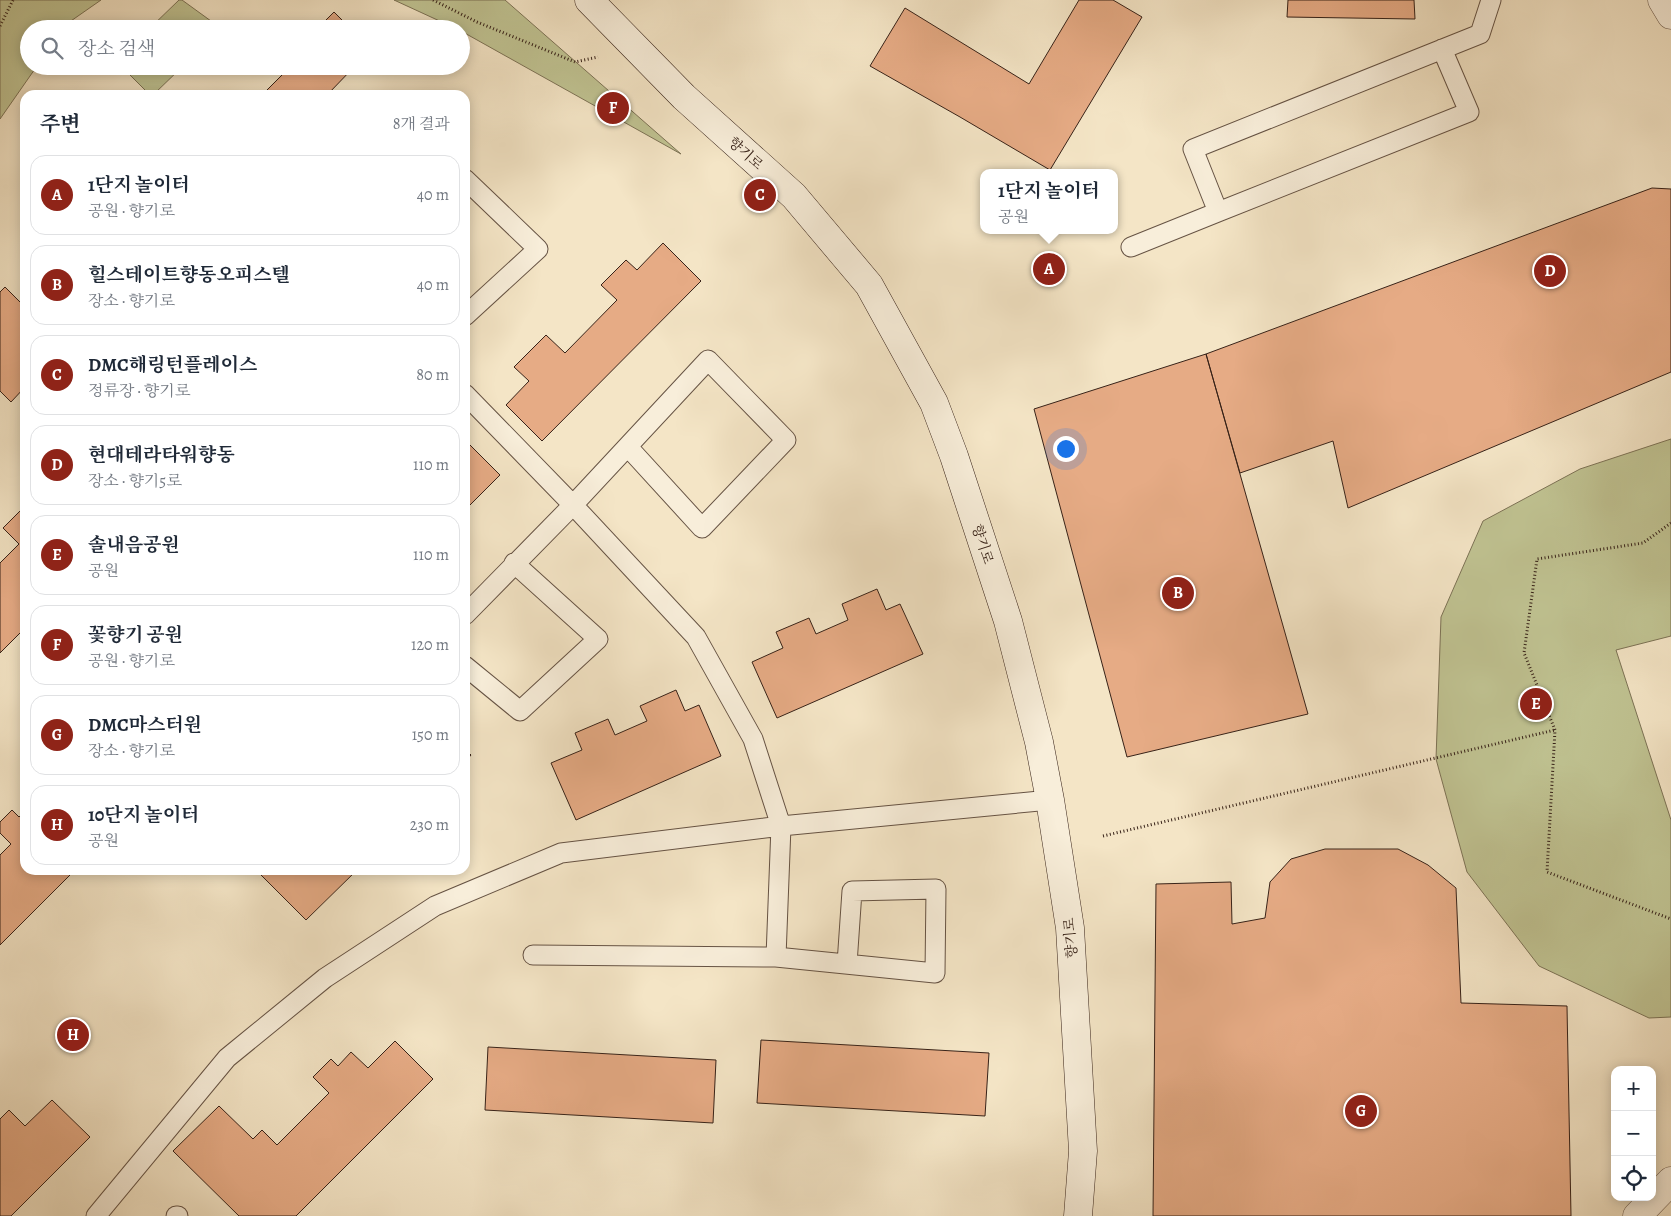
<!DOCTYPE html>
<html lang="ko">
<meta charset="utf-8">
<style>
body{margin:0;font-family:Alegreya,"Noto Serif KR",serif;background:#f6f6f7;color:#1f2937}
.controls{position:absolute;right:15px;bottom:15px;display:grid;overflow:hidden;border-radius:10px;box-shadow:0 2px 12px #0003}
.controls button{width:45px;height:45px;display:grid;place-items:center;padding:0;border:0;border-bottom:1px solid #e0e1e3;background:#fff;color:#1f2937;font:25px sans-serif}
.you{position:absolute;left:1065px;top:448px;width:18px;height:18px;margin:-12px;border:4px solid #fff;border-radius:50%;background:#1a73e8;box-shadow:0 0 0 8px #1a73e833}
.badge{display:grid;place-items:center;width:32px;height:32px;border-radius:50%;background:#8f2418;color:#fff;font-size:16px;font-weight:700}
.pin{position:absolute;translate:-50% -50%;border:2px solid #fff;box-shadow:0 1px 5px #0006}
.popup{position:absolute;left:980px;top:169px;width:138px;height:65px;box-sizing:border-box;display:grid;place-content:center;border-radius:10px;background:#fff;filter:drop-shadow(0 1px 4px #0005);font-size:16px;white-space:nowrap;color:#747a83}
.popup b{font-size:19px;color:#1f2937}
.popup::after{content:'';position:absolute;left:50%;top:100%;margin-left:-10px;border:10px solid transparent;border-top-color:#fff}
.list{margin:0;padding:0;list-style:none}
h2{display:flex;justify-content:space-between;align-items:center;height:65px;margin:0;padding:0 20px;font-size:21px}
h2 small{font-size:16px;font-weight:400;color:#747a83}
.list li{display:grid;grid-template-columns:32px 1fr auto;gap:15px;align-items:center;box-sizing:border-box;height:80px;margin:0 10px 10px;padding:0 10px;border:1px solid #e0e1e3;border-radius:15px}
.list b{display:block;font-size:19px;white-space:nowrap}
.list p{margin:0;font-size:16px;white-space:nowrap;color:#747a83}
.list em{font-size:16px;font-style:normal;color:#747a83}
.icon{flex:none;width:28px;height:28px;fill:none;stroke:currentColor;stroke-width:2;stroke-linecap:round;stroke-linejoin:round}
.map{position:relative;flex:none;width:1671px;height:1216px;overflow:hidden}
.search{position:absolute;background:#fff;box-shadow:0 2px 12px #0003;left:20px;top:20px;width:450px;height:55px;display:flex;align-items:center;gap:12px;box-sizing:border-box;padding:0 18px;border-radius:28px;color:#747a83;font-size:19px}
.panel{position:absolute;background:#fff;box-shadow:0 2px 12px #0003;left:20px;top:90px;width:450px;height:785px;border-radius:15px}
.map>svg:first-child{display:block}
.green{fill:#c0c392;stroke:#7c7255}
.building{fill:#e6ab85;stroke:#372218}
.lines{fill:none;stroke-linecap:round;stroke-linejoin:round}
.service-casing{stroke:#665344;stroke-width:21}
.minor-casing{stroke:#665344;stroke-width:29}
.secondary-casing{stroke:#372218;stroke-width:29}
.path{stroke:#372218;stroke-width:3;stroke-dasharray:1 2.5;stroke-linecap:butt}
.service{stroke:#f8eeda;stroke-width:19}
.minor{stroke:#f8eeda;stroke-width:28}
.secondary{stroke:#f8eeda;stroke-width:28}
.labels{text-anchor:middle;stroke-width:4;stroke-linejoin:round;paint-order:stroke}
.street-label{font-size:14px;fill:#372218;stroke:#f8eeda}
</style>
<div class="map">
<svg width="1671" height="1216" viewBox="0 0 1671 1216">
<rect width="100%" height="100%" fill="#f4e5c6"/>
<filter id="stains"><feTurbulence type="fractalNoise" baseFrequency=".004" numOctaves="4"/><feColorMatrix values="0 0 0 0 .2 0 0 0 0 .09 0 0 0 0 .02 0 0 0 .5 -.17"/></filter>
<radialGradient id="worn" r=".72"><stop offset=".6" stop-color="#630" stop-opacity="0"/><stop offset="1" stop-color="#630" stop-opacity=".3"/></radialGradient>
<path class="green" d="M0,0H101L68,23L63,29H29V66H37L0,119Z
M179,0H182L222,29H149Z
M394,0H505L681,154L461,31V29H457Z
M121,66H183L153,95H150Z
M1671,439V636L1616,650L1671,820V1017L1649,1018L1539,966L1467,872L1436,759L1441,617L1483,521L1580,469Z"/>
<path class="building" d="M1079,0H1113L1142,17L1050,170L960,117L870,66L905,8L1029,84Z
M1288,0H1414L1415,19L1287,17Z
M334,12L351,29H317Z
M285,66H355L327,95H262L288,69Z
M1652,188L1671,189V372L1348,508L1333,441L1240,473L1206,354Z
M663,243L701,281L542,441L506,405L529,381L514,367L546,335L565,353L617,300L601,285L626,260L637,270Z
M5,287L20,302L25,297V387L11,402L0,391V292Z
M1206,354L1308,714L1127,757L1034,409Z
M465,440L500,475L465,510Z
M20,511L25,515V628L0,653V563L19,544L3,528Z
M877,589L886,610L900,604L923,654L777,718L752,662L783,648L776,632L809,618L816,634L848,620L842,604Z
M676,690L685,711L699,705L721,756L576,820L551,763L582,750L575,733L608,719L615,735L647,721L640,706Z
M465,749L471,755L465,762Z
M12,810L19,817L25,811V870H75L0,945V855L11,844L0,833V822Z
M1325,849H1398L1428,865L1456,888L1461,1003L1567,1006L1571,1216H1153L1156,884L1231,882L1232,924L1265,918L1270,882L1291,859Z
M256,870H357L306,920Z
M761,1040L989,1053L985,1116L757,1103Z
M395,1041L433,1079L296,1216H239L173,1151L219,1106L253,1139L262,1130L277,1145L329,1093L313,1077L331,1059L338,1066L351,1052L368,1068Z
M488,1047L716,1060L713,1123L485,1110Z
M52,1100L90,1137L11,1216H0V1119L9,1110L25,1126Z"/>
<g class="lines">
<g class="service-casing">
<path id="service" d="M465,179L538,249L465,316
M1218,212L1469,112L1442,49
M1131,247L1218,212L1193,149L1480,34L1491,0
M465,394L573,505L696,637L753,739L781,826L776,957
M465,615L573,505L708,360L786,440L702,528L628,447
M465,666L520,711L598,639L514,563
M533,955L776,957L935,973L936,889L852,891L847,964
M96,1216L227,1058L325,978L435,906L561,853L781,826L1050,800
M176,1216H178"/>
</g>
<g class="minor-casing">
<path id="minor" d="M1662,0L1671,15
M1637,1216L1671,1181"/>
</g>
<g class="secondary-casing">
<path id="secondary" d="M589,0L684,97L794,196L869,285L934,403L954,456L1008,621L1039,742L1050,800L1070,928L1083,1151L1078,1216"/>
</g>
<path class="path" d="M433,0L477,22L575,62L598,57
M0,26L13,0
M1671,523L1643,543L1537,559L1524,653L1555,730L1547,872L1671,919
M1103,836L1555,730"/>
<use href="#service" class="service"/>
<use href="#minor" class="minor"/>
<use href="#secondary" class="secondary"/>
</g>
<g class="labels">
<g class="street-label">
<text transform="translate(746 153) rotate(42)" y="5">향기로</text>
<text transform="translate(983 544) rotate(72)" y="5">향기로</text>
<text transform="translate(1070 938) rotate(-95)" y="5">향기로</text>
</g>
</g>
<rect width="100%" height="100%" filter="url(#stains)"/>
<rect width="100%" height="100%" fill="url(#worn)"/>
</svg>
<div class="controls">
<button>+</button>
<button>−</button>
<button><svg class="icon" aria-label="locate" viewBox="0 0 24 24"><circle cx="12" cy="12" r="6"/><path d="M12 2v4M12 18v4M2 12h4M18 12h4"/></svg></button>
</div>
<div class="you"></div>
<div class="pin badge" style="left:1049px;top:269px">A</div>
<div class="popup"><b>1단지 놀이터</b>공원</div>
<div class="pin badge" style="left:1178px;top:593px">B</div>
<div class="pin badge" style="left:760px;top:195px">C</div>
<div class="pin badge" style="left:1550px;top:271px">D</div>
<div class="pin badge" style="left:1536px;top:704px">E</div>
<div class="pin badge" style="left:613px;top:108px">F</div>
<div class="pin badge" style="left:1361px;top:1111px">G</div>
<div class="pin badge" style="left:73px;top:1035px">H</div>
<div class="search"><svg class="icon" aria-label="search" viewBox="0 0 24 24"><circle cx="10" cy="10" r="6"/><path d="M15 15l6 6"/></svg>장소 검색</div>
<section class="panel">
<h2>주변<small>8개 결과</small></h2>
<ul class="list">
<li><span class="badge">A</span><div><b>1단지 놀이터</b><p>공원 · 향기로</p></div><em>40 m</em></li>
<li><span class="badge">B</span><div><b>힐스테이트향동오피스텔</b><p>장소 · 향기로</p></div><em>40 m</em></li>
<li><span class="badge">C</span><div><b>DMC해링턴플레이스</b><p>정류장 · 향기로</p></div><em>80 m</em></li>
<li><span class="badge">D</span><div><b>현대테라타워향동</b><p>장소 · 향기5로</p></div><em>110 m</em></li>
<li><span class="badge">E</span><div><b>솔내음공원</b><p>공원</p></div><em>110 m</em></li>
<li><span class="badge">F</span><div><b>꽃향기 공원</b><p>공원 · 향기로</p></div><em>120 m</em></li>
<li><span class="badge">G</span><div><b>DMC마스터원</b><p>장소 · 향기로</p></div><em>150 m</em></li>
<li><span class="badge">H</span><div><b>10단지 놀이터</b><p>공원</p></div><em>230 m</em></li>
</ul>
</section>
</div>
